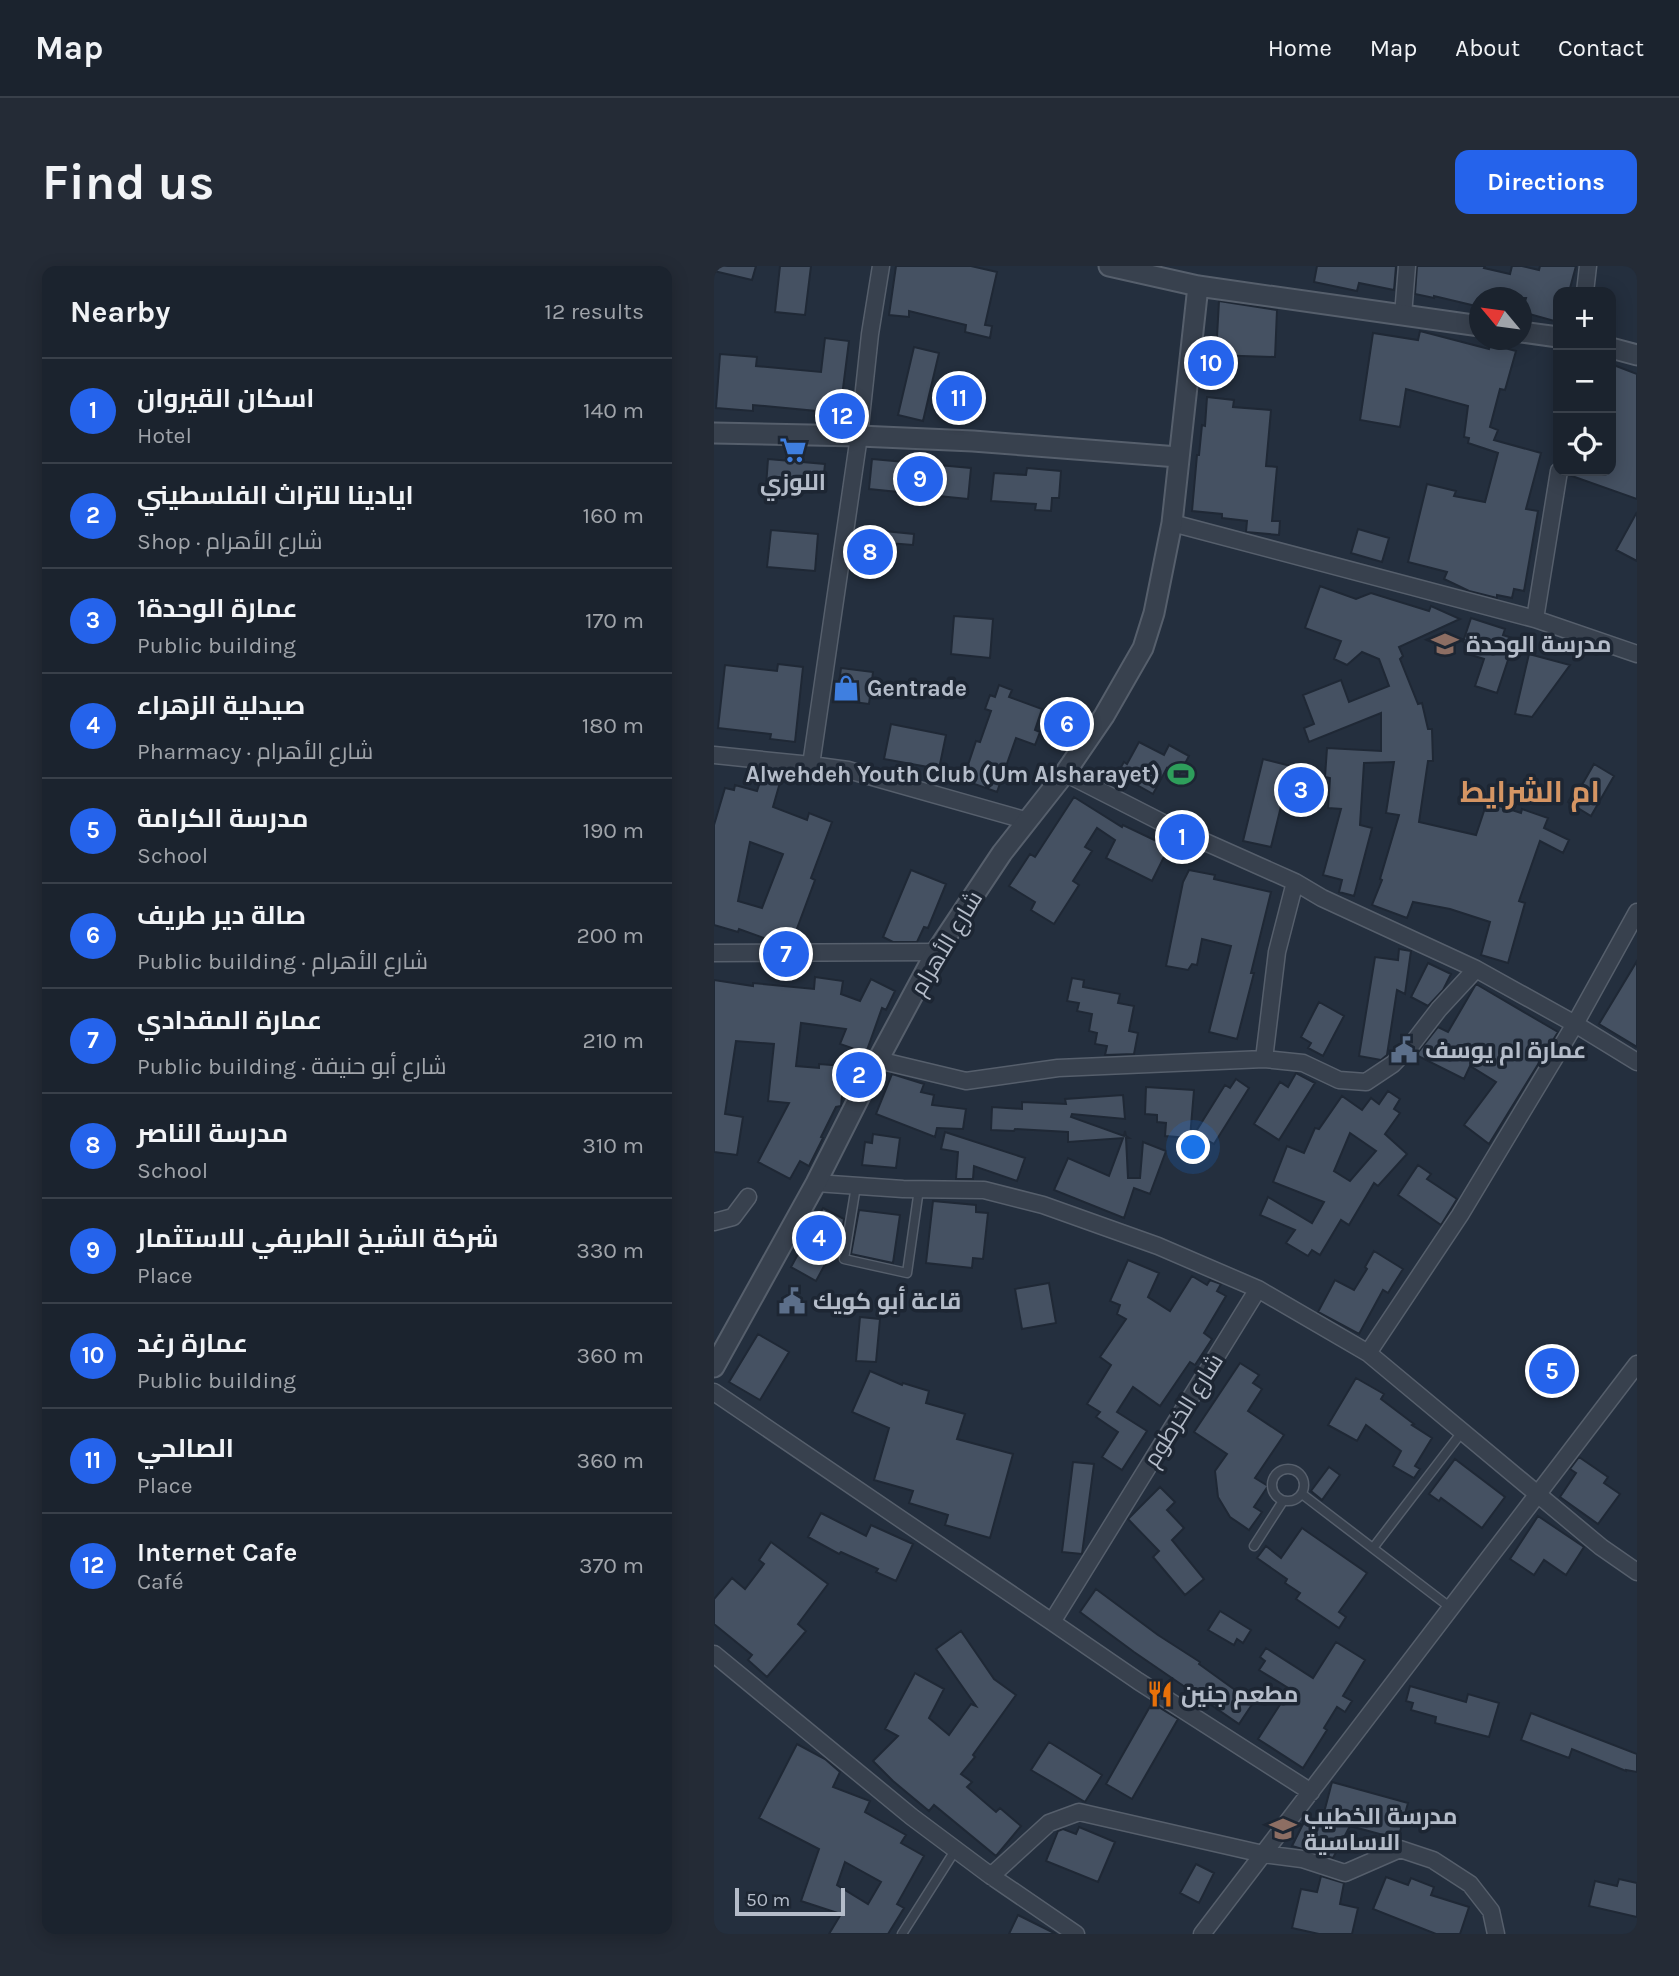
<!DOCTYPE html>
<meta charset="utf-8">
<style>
body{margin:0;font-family:Karla,Cairo,sans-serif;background:#242b36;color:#f1f3f6}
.controls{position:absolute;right:21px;top:21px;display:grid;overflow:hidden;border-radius:14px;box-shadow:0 4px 18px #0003}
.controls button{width:63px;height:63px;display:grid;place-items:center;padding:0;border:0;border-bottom:2px solid #39404a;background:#1b232e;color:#f1f3f6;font:35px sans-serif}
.compass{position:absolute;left:755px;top:21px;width:63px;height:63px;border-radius:50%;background:#1b232e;box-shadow:0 4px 18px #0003;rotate:299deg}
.scale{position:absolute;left:21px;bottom:18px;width:110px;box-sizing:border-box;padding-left:7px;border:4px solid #b4bcc9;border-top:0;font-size:19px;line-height:24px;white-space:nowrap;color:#b4bcc9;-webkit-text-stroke:5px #1d2633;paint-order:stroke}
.you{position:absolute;left:480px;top:882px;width:24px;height:24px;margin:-18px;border:5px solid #fff;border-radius:50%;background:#1a73e8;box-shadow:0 0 0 10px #1a73e833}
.badge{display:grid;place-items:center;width:46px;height:46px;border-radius:50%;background:#2563eb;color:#fff;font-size:23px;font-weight:700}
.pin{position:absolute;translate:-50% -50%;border:4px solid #fff;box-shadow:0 2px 7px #0006}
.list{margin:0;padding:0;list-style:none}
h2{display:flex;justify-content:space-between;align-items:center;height:91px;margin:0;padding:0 28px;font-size:30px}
h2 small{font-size:23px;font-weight:400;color:#a0a4aa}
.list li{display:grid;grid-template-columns:46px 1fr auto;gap:21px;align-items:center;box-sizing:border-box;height:105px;padding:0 28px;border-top:2px solid #39404a}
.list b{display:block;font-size:26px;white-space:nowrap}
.list p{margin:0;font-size:23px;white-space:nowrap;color:#a0a4aa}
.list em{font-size:23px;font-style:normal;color:#a0a4aa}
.icon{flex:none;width:38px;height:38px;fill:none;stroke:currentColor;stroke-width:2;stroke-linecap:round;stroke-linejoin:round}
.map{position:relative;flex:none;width:923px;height:1668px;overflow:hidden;border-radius:14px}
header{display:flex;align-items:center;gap:42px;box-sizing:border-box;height:98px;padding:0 35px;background:#1b232e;border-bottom:2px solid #39404a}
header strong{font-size:33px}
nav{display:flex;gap:38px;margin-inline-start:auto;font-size:24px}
.intro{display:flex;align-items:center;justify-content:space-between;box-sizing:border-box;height:168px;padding:0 42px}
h1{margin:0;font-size:49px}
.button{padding:18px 32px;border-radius:14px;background:#2563eb;color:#fff;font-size:24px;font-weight:700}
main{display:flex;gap:42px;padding:0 42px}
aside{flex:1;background:#1b232e;border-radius:14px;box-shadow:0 4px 18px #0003}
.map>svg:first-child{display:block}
.building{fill:#455162;stroke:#1f2835;stroke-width:2;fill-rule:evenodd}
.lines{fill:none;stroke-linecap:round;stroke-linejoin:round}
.service-casing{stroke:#565f6c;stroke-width:11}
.minor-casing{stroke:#565f6c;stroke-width:19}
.tertiary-casing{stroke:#565f6c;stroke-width:23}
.service{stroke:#38414e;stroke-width:8}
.minor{stroke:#38414e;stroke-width:16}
.tertiary{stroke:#38414e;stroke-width:19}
.labels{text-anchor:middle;stroke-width:7;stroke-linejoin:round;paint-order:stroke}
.poi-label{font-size:23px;font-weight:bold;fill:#b4bcc9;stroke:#1d2633;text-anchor:start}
.street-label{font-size:23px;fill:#b4bcc9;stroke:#1d2633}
.district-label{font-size:30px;font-weight:bold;fill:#d59563;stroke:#1d2633}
</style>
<header>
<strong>Map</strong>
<nav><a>Home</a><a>Map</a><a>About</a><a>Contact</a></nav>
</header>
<div class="intro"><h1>Find us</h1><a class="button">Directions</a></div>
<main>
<aside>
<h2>Nearby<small>12 results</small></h2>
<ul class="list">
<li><span class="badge">1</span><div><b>اسكان القيروان</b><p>Hotel</p></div><em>140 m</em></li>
<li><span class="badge">2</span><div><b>ايادينا للتراث الفلسطيني</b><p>Shop · شارع الأهرام</p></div><em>160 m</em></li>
<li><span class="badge">3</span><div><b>عمارة الوحدة1</b><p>Public building</p></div><em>170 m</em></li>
<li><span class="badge">4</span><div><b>صيدلية الزهراء</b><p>Pharmacy · شارع الأهرام</p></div><em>180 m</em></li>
<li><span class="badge">5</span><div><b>مدرسة الكرامة</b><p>School</p></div><em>190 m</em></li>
<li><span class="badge">6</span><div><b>صالة دير طريف</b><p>Public building · شارع الأهرام</p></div><em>200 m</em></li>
<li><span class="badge">7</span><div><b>عمارة المقدادي</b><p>Public building · شارع أبو حنيفة</p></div><em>210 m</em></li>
<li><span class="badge">8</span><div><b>مدرسة الناصر</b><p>School</p></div><em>310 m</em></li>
<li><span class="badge">9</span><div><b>شركة الشيخ الطريفي للاستثمار</b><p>Place</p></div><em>330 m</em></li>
<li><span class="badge">10</span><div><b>عمارة رغد</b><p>Public building</p></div><em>360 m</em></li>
<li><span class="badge">11</span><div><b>الصالحي</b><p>Place</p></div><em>360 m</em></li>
<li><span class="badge">12</span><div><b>Internet Cafe</b><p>Café</p></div><em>370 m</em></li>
</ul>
</aside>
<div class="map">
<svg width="923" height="1668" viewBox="0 0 923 1668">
<rect width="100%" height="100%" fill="#242f3e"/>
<path class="building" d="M0,0H42L38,14L0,5Z
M66,0H97L91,49L61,46Z
M182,0H257L283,6L271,59L278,60L276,72L251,66L252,59L195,45V51L175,49Z
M603,0H682L680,24L645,17L643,25L600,16Z
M703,0H771L770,2L796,8L798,0H808L825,4L826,0H862L855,26H844V56L808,46L812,32H766V41L720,30V32L701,28Z
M505,35L563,44L561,91L498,89L499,71H503Z
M706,65L775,83L776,78L802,85L791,124L786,123L776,161L784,164L780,174L827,187L812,243L824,245L810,325L800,323L798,332L783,329V332L755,325L730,313L733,306L694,296L713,218L742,225L740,230L771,236L784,187L754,177L755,172L750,171L754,140L692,123L686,161L646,154L659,67L704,74Z
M111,72L135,75L125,154L101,151L102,145L39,139V145L2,142L6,88L43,91L42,100L107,106Z
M200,81L225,87L209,155L184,149Z
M897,98L923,108V233L855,209V205H897Z
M235,107L258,109L254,157L231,155Z
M493,131L520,134L519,141L557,144L552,200L563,201L558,255H566L565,269L532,266L533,255L508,252V248L478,245L483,189H485L488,159L491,160Z
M54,193L111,198L108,226L52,221Z
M158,193L257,202L254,233L155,223Z
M313,202L347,205L345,232H338L337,245L321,244L322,238L277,235L280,207L312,209Z
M923,246V295L902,284Z
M150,263L200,268L199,279L175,277L171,308L146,306Z
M644,263L675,272L668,296L637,287Z
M57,264L104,268L101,305L53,301Z
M606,320L642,333L657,327L715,345L717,340L746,353L685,381L689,390L686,393L704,438L708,437L714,463H718L719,495H714L705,556L762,569L773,536L807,547L808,543L834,552L830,562L855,574L849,587L826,575L805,635L811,637L794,697L767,689L776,656L736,643L699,636L693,652L658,639L668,614L666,613L685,549L672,547L680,496L650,497L646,559L658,562L640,630L625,626L628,614L609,609L627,543L614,542L616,512L611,511L613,482L667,485V447L595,476L590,462L600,458L589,429L627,414L635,436L675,420L665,393L648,386L633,399L620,393L627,375L591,362Z
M240,350L279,353L276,392L237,388Z
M757,352L791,363L789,369L801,373L783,427L761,420L770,393L754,388L757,379L749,376Z
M815,388L856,399L818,451L801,448Z
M64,398L89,401L81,476L56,473L57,468L4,462L11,399L63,405Z
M127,402L159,406L155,438L123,434Z
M285,419L298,424L295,431L328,443L321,464L326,466L321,479L302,472L283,526L249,514L262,475L266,476L277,445L271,443L276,429L281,431Z
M177,458L232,469L225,503L170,493Z
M425,476L450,489L455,479L475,490L465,509L453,502L439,528L416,515L411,523L398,516L410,496L413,498Z
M549,493L577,500L557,581L529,575Z
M880,498L900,510L877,550L854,536L862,522L865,524Z
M49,507L67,513L59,541L93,554L95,547L118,556L97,612L101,614L78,676H61L25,663L24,666L0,659V559L11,522L20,524L21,519L43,525ZM36,576L69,588L48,642L24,635Z
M360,531L408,561L409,559L455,581L438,615L392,592L401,574L383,562L371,581L378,585L359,615L365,619L340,658L317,644L321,636L295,620L316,588L321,591Z
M197,604L232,618L214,662L210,661L203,676H179L169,671Z
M475,604L501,609L500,613L557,626L537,707H540L523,773L495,766L517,680L488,673L483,699L478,698L474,704L452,700L469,616Z
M685,683L697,685L691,728L683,724L673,789L667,794L645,790L661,691L684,694Z
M923,695V781L885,758Z
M714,697L737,708L729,724L714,740L697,731Z
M101,711L129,715L127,728L146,735L157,713L181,725L172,744L168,742L152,787L126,778L132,763L87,757L82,800L105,802V798L131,800L127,840L122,841L107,871L109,872L95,900L86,895L76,913L44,896L75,837L54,835L60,778L22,775L11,848L29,851L23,889L0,886V714L39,720V717L100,723Z
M358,712L370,714L369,721L406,728L404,737L420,740L415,765L424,767L420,788L391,789L393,780L381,778L383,767L375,765L378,748L363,745L365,737L353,735Z
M762,718L844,766L775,878L750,859L782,816L756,800L750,813L702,789L724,761L734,766Z
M605,736L630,750L609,790L594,782L597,777L587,771Z
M582,807L601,817L565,874L540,858L566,816L574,821Z
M178,808L210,818L207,826L220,829L218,839L252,843L249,863L223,862L221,871L162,848Z
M522,813L535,822L500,878L481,867L511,819L516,822Z
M432,821L480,824L476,872L451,870L452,857L443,856V849L431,848Z
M674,825L686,833L680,843L686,847L671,868L693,888L664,920L660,917L635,959L627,954L606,989L598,984L594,990L572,977L581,964L546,949L554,931L598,957L610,936L559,916L573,880L590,887L601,862L605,863L628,830L648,844L657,832L665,838ZM636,867L662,885L636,915L620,905Z
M409,829L411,853L358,848L357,851L410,870L411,865L412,870L415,872H412L414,912H426L429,876L452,885L436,928L420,922L410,952L340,924L354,892L395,910L409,872L354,876V866L301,863L300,865L277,864L278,841L308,843V836L352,838L351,833Z
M231,866L311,892L303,915L260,900L259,913H242L244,886L227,883Z
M159,868L186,872L182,902L148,899L151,876L158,877Z
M704,899L717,908L713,913L743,933L727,959L684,929Z
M219,935L262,939V946L274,947L269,993L259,992L258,1002L212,997Z
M109,942L130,953L128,967L102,1015L77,1001Z
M145,944L186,949L179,997L137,988Z
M660,985L689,1003L674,1027L669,1024L645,1068L604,1046L621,1014L640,1024L653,1003L651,1001Z
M414,994L445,1007L434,1031L456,1045L478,1010L493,1019L496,1014L507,1018L503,1025L512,1030L490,1067L498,1073L481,1099L476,1096L446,1140L419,1121L403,1146L433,1165L408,1204L388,1191L404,1166L382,1151L386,1146L373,1138L397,1099L386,1091L412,1053L403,1048L406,1039L396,1035Z
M335,1017L342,1057L308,1063L301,1023Z
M146,1051L166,1053L162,1096L142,1095Z
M44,1068L75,1086L46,1134L15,1116Z
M526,1097L545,1109L539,1117L548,1123L534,1145L570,1169L541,1212L554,1220L540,1241L548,1246L535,1264L516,1251L504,1231L501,1205L513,1188L480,1166Z
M156,1105L188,1119L189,1117L215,1125L212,1137L251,1148L243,1173L299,1188L276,1272L231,1259L234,1249L195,1237L199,1225L160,1214L175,1162L138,1146Z
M642,1112L670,1128L667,1133L700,1158L698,1159L718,1172L701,1200L706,1203L700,1212L679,1200L687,1185L652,1159L643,1175L614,1159Z
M865,1191L894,1211L890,1217L906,1228L884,1258L846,1231L862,1207L856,1203Z
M741,1193L791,1231L768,1262L727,1232L725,1235L715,1228Z
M359,1196L380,1198L368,1288L348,1286Z
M615,1201L626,1209L608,1234L597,1225Z
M446,1221L461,1236L453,1244L470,1262L458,1274L490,1313L471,1329L439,1291L445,1285L414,1253Z
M107,1247L152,1270L157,1259L199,1278L182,1315L162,1306L164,1303L127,1286L125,1288L94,1271Z
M824,1250L870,1281L852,1309L830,1294L820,1309L796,1293Z
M588,1262L653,1307L625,1346L632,1351L625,1362L582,1333L586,1327L571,1317L573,1313L543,1292L552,1280L567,1292Z
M57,1276L114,1318L84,1358L92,1365L53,1411L34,1394L38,1389L0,1358V1333L18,1312L31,1323L50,1298L45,1294Z
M382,1323L444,1369L486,1396L485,1398L539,1437L525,1458L420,1386L366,1346Z
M506,1345L537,1364L529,1377L523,1373L520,1379L494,1364Z
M247,1365L280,1413L302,1429L259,1489L261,1491L247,1508L258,1516L253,1521L282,1546L286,1542L307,1560L282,1590L220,1539L215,1545L179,1515L159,1495L184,1470L171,1463L201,1407L230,1423L215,1452L235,1469L257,1438L262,1440L222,1383Z
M622,1376L651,1394L629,1430L638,1435L631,1446L623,1441L610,1462L613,1464L589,1502L544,1473L576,1423L545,1404L551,1395L546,1391L552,1382L599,1412Z
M696,1420L752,1436L754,1428L785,1437L775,1471L721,1457L722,1451L697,1444L699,1437L692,1435Z
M438,1437L464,1453L418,1533L392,1518Z
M817,1447L923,1488V1506L912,1504V1505L858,1483L855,1492L807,1474Z
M335,1476L388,1509L371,1536L317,1504Z
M83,1478L111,1493L126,1506L119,1521L156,1535L151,1546L192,1569L187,1577L210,1590L183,1638L190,1642L174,1668H115L127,1648L87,1635L105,1583L45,1552ZM131,1596L167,1616L154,1638L123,1619Z
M618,1516L694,1537L684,1573L636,1560L619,1592L578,1580L593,1550L607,1558Z
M365,1561L401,1576L384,1616L332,1595L344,1565L349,1563L362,1568Z
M482,1598L500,1607L485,1637L466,1627Z
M607,1610L630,1617L626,1638L644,1642L638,1668H605L578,1662L587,1623L603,1626Z
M672,1611L694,1619L697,1612L720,1621L717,1629L755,1641L746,1668H722L659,1643Z
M905,1613L923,1617V1651L875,1640L881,1615L903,1620Z
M304,1649L342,1668H295Z"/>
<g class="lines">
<g class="service-casing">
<path id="service" d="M142,920L130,993L193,1007L205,923
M558 1219a16 16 0 1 1 32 0a16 16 0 1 1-32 0Z
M588,1228L737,1342
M540,1280L569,1235
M659,1282L748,1166
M188,1668L242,1583"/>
</g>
<g class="minor-casing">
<path id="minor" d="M871,26L874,0
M689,49L693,0
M458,257L821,353L923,388
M821,353L845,205
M0,489L97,499L145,170L156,68L167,0
M97,499L134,504L314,555
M351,507L451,558L581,616L608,632L762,703L861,758L923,796
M0,687L222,686
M550,793L563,686L581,616
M164,794L252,815L344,802L550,793L589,797L625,814L652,816L679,798L698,778L725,743L762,703
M102,917L189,923L270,924L329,939L444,980L544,1023L654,1087L887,1281L923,1306
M0,956L19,951L34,931
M654,1087L746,949L861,758L923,646
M0,1126L338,1356L544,1023
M338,1356L424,1415L597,1526
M0,1388L198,1551L277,1610L362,1668
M277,1610L335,1557L365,1546L549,1588L588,1593L631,1607L686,1583L719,1594L756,1618L777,1645L782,1668
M488,1668L923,1098"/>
</g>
<g class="tertiary-casing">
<path id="tertiary" d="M395,0L484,20L766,60
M808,66L844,71
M897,82L923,89
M0,167L145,170L259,175L464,191
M0,1101L102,917L164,794L222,686L288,587L351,507L390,450L429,382L440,347L458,257L484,20"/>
</g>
<use href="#service" class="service"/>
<use href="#minor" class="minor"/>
<use href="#tertiary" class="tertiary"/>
</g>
<defs>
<g id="supermarket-bare" transform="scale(2.1)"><path d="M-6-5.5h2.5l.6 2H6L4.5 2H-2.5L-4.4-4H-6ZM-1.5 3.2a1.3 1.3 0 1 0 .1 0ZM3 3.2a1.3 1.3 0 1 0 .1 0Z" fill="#3f7fe0" stroke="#1d2633" stroke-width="2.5" paint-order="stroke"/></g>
<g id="school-bare" transform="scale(2.1)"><path d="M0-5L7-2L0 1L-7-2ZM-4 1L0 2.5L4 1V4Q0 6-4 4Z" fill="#8d6e63" stroke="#1d2633" stroke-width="2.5" paint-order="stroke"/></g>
<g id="shop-bare" transform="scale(2.1)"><path d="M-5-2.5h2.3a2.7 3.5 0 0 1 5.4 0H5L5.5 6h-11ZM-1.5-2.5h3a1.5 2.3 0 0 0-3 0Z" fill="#3f7fe0" stroke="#1d2633" stroke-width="2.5" paint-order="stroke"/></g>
<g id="stadium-bare" transform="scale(2.1)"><path d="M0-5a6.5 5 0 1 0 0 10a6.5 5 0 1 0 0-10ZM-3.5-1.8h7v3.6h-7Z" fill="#2e9e5b" stroke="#1d2633" stroke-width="2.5" paint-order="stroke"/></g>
<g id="civic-bare" transform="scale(2.1)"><path d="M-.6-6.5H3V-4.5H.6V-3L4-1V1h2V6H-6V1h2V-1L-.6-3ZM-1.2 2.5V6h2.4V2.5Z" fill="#5c6f8a" stroke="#1d2633" stroke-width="2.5" paint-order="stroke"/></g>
<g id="restaurant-bare" transform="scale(2.1)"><path d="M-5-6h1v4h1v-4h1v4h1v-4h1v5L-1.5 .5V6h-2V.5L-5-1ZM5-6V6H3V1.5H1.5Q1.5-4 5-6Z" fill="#e8710a" stroke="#1d2633" stroke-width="2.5" paint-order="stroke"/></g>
</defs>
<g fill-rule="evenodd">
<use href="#supermarket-bare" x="79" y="184"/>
<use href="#school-bare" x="731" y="378"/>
<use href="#shop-bare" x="132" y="422"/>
<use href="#stadium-bare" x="467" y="508"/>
<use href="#civic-bare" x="690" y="784"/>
<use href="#civic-bare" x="78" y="1035"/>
<use href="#restaurant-bare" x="446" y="1428"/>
<use href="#school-bare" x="569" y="1563"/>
</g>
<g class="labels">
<g class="poi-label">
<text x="79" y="224" text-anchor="middle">اللوزي</text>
<text x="752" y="386">مدرسة الوحدة</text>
<text x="153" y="430">Gentrade</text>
<text x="446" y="516" text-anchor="end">Alwehdeh Youth Club (Um Alsharayet)</text>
<text x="711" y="792">عمارة ام يوسف</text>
<text x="99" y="1043">قاعة أبو كويك</text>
<text x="467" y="1436">مطعم جنين</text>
<text x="590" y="1558">مدرسة الخطيب<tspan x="590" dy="26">الاساسية</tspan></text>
</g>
<g class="street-label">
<text transform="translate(232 677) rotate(-59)" y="8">شارع الأهرام</text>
<text transform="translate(469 1144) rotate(-58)" y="8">شارع الخرطوم</text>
</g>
<g class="district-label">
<text x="816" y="536">ام الشرايط</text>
</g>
</g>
</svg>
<div class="controls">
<button>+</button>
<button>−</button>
<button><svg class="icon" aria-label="locate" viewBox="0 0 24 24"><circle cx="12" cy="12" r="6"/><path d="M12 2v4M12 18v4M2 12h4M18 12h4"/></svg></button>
</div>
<svg class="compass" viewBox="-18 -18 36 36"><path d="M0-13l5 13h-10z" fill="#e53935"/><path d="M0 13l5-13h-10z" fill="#a0a4aa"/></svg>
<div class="scale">50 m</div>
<div class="you"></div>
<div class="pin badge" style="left:468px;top:571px">1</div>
<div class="pin badge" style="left:145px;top:809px">2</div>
<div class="pin badge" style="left:587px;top:524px">3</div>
<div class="pin badge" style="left:105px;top:972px">4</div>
<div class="pin badge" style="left:838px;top:1105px">5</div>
<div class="pin badge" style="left:353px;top:458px">6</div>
<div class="pin badge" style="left:72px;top:688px">7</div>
<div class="pin badge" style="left:156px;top:286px">8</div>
<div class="pin badge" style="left:206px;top:213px">9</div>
<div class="pin badge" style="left:497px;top:97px">10</div>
<div class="pin badge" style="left:245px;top:132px">11</div>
<div class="pin badge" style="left:128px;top:150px">12</div>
</div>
</main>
